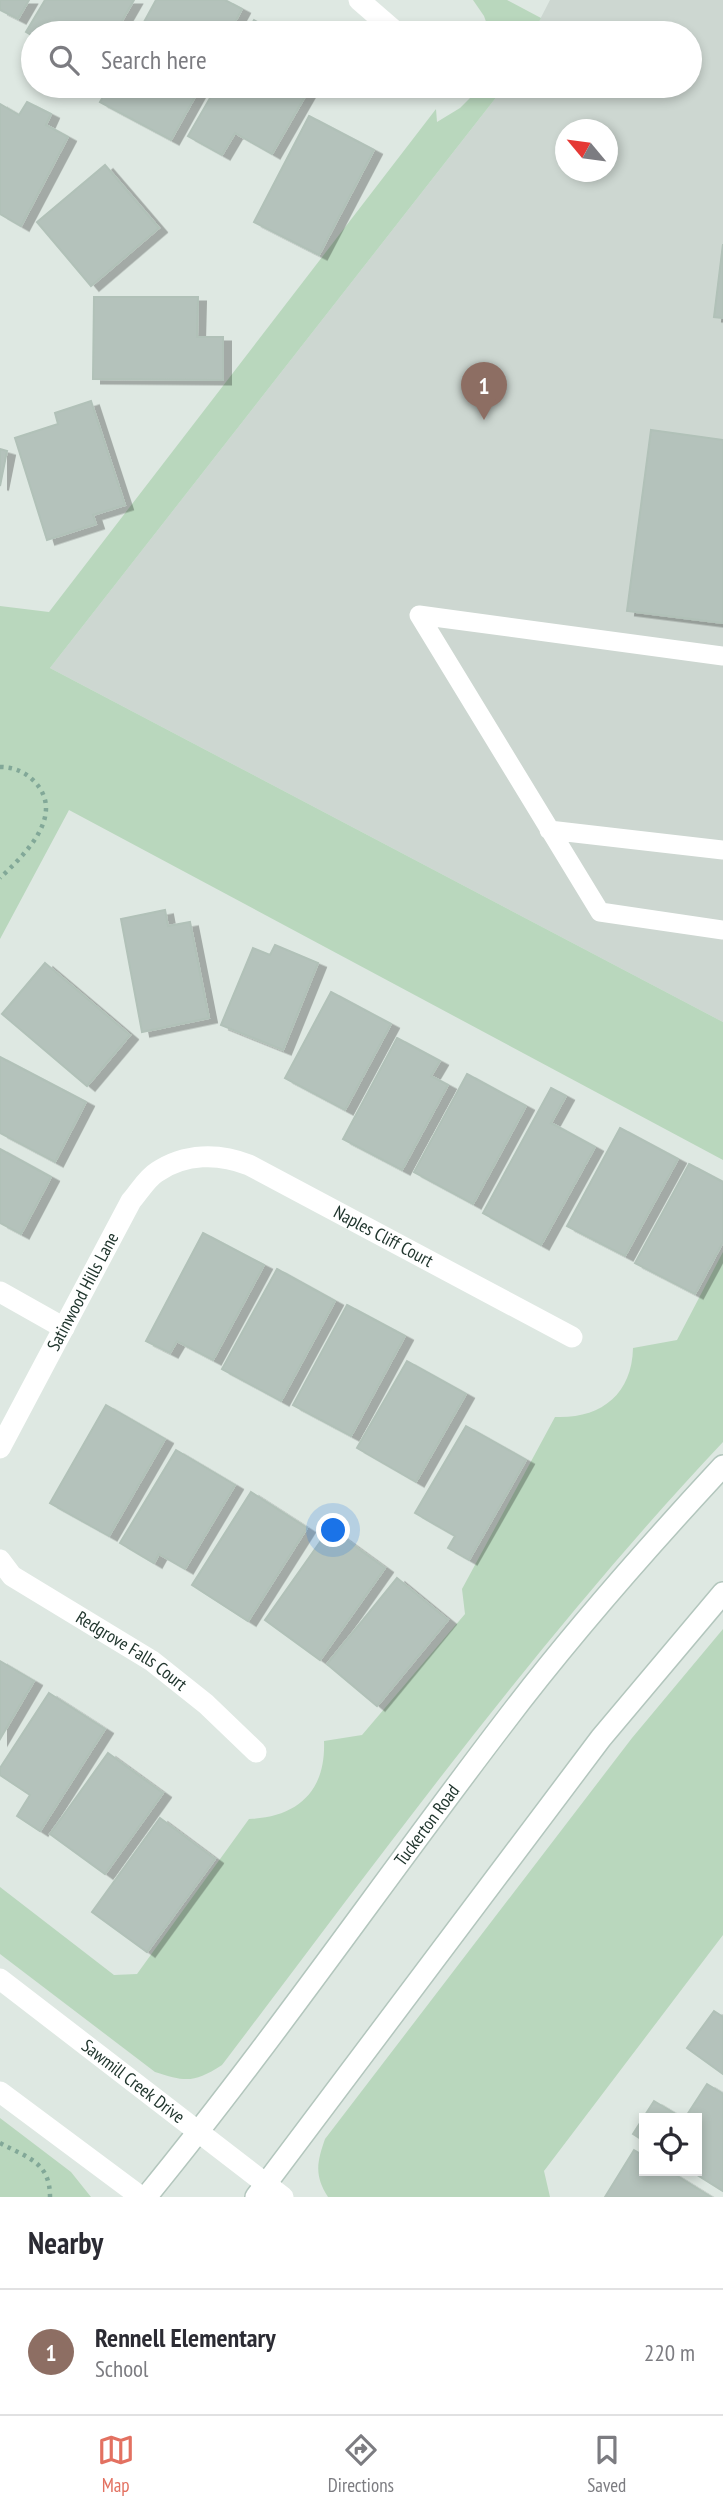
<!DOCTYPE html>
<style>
body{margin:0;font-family:"PT Sans Narrow",sans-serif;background:#f7f7f7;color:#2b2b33}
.controls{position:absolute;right:21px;bottom:21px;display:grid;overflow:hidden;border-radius:0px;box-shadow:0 4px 10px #0003}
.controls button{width:63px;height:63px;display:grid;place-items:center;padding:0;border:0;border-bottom:2px solid #e1e1e2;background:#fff;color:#2b2b33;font:35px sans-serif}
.compass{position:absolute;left:555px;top:119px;width:63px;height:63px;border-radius:50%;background:#fff;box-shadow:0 4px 10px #0003;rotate:299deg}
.you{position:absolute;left:334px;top:1531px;width:24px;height:24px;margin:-18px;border:5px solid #fff;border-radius:50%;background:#1a73e8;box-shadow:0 0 0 10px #1a73e833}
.badge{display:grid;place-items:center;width:46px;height:46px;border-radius:50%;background:#e37161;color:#fff;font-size:23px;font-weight:700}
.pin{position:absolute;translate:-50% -58px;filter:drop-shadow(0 2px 4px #0008)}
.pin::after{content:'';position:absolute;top:37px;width:24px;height:21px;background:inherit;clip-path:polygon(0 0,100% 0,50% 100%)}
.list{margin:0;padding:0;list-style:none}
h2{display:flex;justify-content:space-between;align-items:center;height:91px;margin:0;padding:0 28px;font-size:30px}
h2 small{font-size:23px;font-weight:400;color:#7c7c81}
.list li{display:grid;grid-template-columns:46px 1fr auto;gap:21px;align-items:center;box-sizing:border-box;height:126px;padding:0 28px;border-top:2px solid #e1e1e2}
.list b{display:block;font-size:26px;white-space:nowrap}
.list p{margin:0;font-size:23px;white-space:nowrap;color:#7c7c81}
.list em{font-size:23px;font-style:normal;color:#7c7c81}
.icon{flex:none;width:38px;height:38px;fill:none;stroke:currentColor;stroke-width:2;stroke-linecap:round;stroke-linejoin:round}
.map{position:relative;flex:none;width:723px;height:2197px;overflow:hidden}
.search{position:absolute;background:#fff;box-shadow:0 4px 10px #0003;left:21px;right:21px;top:21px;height:77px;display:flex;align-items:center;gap:18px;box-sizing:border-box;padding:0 24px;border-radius:38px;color:#7c7c81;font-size:26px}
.sheet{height:217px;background:#fff}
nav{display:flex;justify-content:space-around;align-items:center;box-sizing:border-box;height:98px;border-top:2px solid #e1e1e2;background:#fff;font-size:19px;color:#7c7c81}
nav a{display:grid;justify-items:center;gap:4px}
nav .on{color:#e37161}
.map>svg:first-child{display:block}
.built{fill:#cdd7d1;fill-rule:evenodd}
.green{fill:#b9d7bd}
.building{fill:#b4c2bb;stroke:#b1c1b8;stroke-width:2;filter:url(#shadow)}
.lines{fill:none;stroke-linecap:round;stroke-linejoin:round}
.secondary-casing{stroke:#b3c6bd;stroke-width:24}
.path{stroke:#82a898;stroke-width:4.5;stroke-dasharray:3.5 5;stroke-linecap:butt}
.service{stroke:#fff;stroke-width:19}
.minor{stroke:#fff;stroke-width:21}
.tertiary{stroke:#fff;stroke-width:21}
.secondary{stroke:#fff;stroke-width:21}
.labels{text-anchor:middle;stroke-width:7;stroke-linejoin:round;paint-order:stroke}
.street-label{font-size:18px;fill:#21362e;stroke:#eef5f1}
</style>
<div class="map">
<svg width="723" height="2197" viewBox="0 0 723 2197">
<defs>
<filter id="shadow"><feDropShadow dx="8" dy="4.5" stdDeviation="0" flood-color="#0004"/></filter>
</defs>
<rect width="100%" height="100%" fill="#dee8e2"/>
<path class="built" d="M550,0H723V1022L50,668L505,86H690V33H533ZM566,130H608V172H566Z"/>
<path class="green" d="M473,0H507L541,18L533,33H490L484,16Z
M482,86H505L50,668L723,1022V1160L69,810L0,939V606L49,612L436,109L437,122L460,108Z
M723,1252V1442C540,1636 383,1853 222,2065C194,2083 186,2082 155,2072L0,1954V1887L114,1975L137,1974L249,1819C298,1817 326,1791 324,1741L362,1735L465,1614L462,1589L555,1417C600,1419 632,1395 633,1348L677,1340Z
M723,1629V1935L544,2171L550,2197H328C314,2175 317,2162 325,2139L632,1738Z
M0,2118L71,2172L91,2197H0Z"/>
<path class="building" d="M0,0H29L18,19L0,10Z
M45,0H134L115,33H33V36L26,32Z
M156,0H225L242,9L229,33H138Z
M254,20L277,33H246Z
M109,86H201L171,140L100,102Z
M217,86H311L272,154L235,133L222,155L188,136Z
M27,102L51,114L46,125L68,137L21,226L0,214V104L19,115Z
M309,116L374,150L319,255L254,222Z
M105,165L159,228L91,286L37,222Z
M723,244V318L714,317Z
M94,297H198L197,337H223V380L93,379Z
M91,401L125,505L93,515L96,524L47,540L15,438L58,424L55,413Z
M651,430L723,440V623L627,611Z
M0,449L7,451L0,486Z
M165,910L168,926L190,922L209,1018L142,1032L121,919Z
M275,945L318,963L283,1050L221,1025L253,948L270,955Z
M45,963L130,1035L87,1086L2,1014Z
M331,992L391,1024L345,1110L285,1078Z
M397,1038L440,1061L431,1076L448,1085L402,1170L343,1139Z
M0,1057L86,1102L55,1162L0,1133Z
M467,1074L526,1106L473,1204L414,1172Z
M551,1088L566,1096L551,1123L595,1147L541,1245L483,1213Z
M620,1128L678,1159L625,1256L567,1226Z
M0,1149L51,1177L21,1234L0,1223Z
M689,1164L723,1182V1242L695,1294L635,1263Z
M203,1233L264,1265L213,1360L177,1341L170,1353L146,1341Z
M277,1269L335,1301L281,1401L222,1369Z
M347,1305L405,1336L351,1436L293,1405Z
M407,1361L466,1394L416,1482L357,1448Z
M106,1405L165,1439L109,1536L50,1503Z
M466,1426L526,1460L469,1560L448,1548L455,1536L415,1513Z
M176,1450L235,1485L185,1569L159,1554L154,1563L120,1543Z
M251,1492L307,1528L248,1621L192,1585Z
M330,1528L385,1568L320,1660L265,1620Z
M397,1578L448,1620L377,1706L327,1664Z
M0,1661L34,1681L0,1739Z
M49,1693L105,1729L40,1831L17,1816L30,1795L0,1775V1768Z
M108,1753L163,1793L105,1874L50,1834Z
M160,1818L215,1859L147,1952L92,1912Z
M714,2011L723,2017V2074L687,2048Z
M707,2084L723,2094V2191L691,2171H697V2118H685Z
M654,2101L682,2118H644V2141L633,2134Z
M634,2150L644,2156V2171H669L711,2197H605Z"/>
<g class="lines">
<g class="secondary-casing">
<g id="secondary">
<path id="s4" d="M146,2197C271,2044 383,1881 503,1724C571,1634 646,1549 723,1466"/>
<path d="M256,2197L601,1738L723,1593"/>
</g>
</g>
<path class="path" d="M0,767C14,767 25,772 34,781C67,815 24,855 0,878
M0,2143C28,2158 50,2162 50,2197"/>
<path class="service" d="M723,656L419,615L600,912L723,930
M549,830L723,850"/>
<g class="minor">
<path d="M359,0L397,33"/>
<path d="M0,1292L64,1328"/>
<path id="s1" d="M0,1448L131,1201C139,1192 147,1178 157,1172C185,1153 219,1153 249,1165L572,1337"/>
<path id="s2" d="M0,1560L12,1576L152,1661L206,1704L256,1752"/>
</g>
<g class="tertiary">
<path id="s3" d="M0,1979L283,2197"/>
<path d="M0,2092L141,2197"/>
</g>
<use href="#secondary" class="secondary"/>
</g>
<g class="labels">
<g class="street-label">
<text dy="6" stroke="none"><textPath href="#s1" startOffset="567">Naples Cliff Court</textPath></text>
<text dy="6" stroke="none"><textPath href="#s1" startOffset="177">Satinwood Hills Lane</textPath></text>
<text dy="6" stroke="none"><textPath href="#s2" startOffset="161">Redgrove Falls Court</textPath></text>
<text dy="6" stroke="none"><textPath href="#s4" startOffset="466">Tuckerton Road</textPath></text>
<text dy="6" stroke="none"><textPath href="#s3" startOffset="168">Sawmill Creek Drive</textPath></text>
</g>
</g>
</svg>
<div class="controls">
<button><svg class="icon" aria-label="locate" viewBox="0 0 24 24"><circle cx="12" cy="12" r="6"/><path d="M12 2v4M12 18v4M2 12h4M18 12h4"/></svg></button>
</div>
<svg class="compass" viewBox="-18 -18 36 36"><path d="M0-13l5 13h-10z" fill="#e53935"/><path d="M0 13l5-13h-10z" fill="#7c7c81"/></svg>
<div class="you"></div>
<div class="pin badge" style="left:484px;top:420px;background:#8d6e63">1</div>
<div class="search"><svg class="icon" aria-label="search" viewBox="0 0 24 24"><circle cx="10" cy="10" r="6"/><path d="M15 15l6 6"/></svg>Search here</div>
</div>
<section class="sheet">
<h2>Nearby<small></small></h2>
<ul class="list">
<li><span class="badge" style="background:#8d6e63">1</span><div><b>Rennell Elementary</b><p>School</p></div><em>220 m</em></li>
</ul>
</section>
<nav>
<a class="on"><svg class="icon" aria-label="map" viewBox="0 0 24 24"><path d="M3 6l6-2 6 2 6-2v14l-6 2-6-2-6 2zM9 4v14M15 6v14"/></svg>Map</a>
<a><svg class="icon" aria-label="directions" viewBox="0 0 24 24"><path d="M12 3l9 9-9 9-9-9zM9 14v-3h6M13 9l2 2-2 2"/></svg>Directions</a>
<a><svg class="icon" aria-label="saved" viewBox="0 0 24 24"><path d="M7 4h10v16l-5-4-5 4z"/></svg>Saved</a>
</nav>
